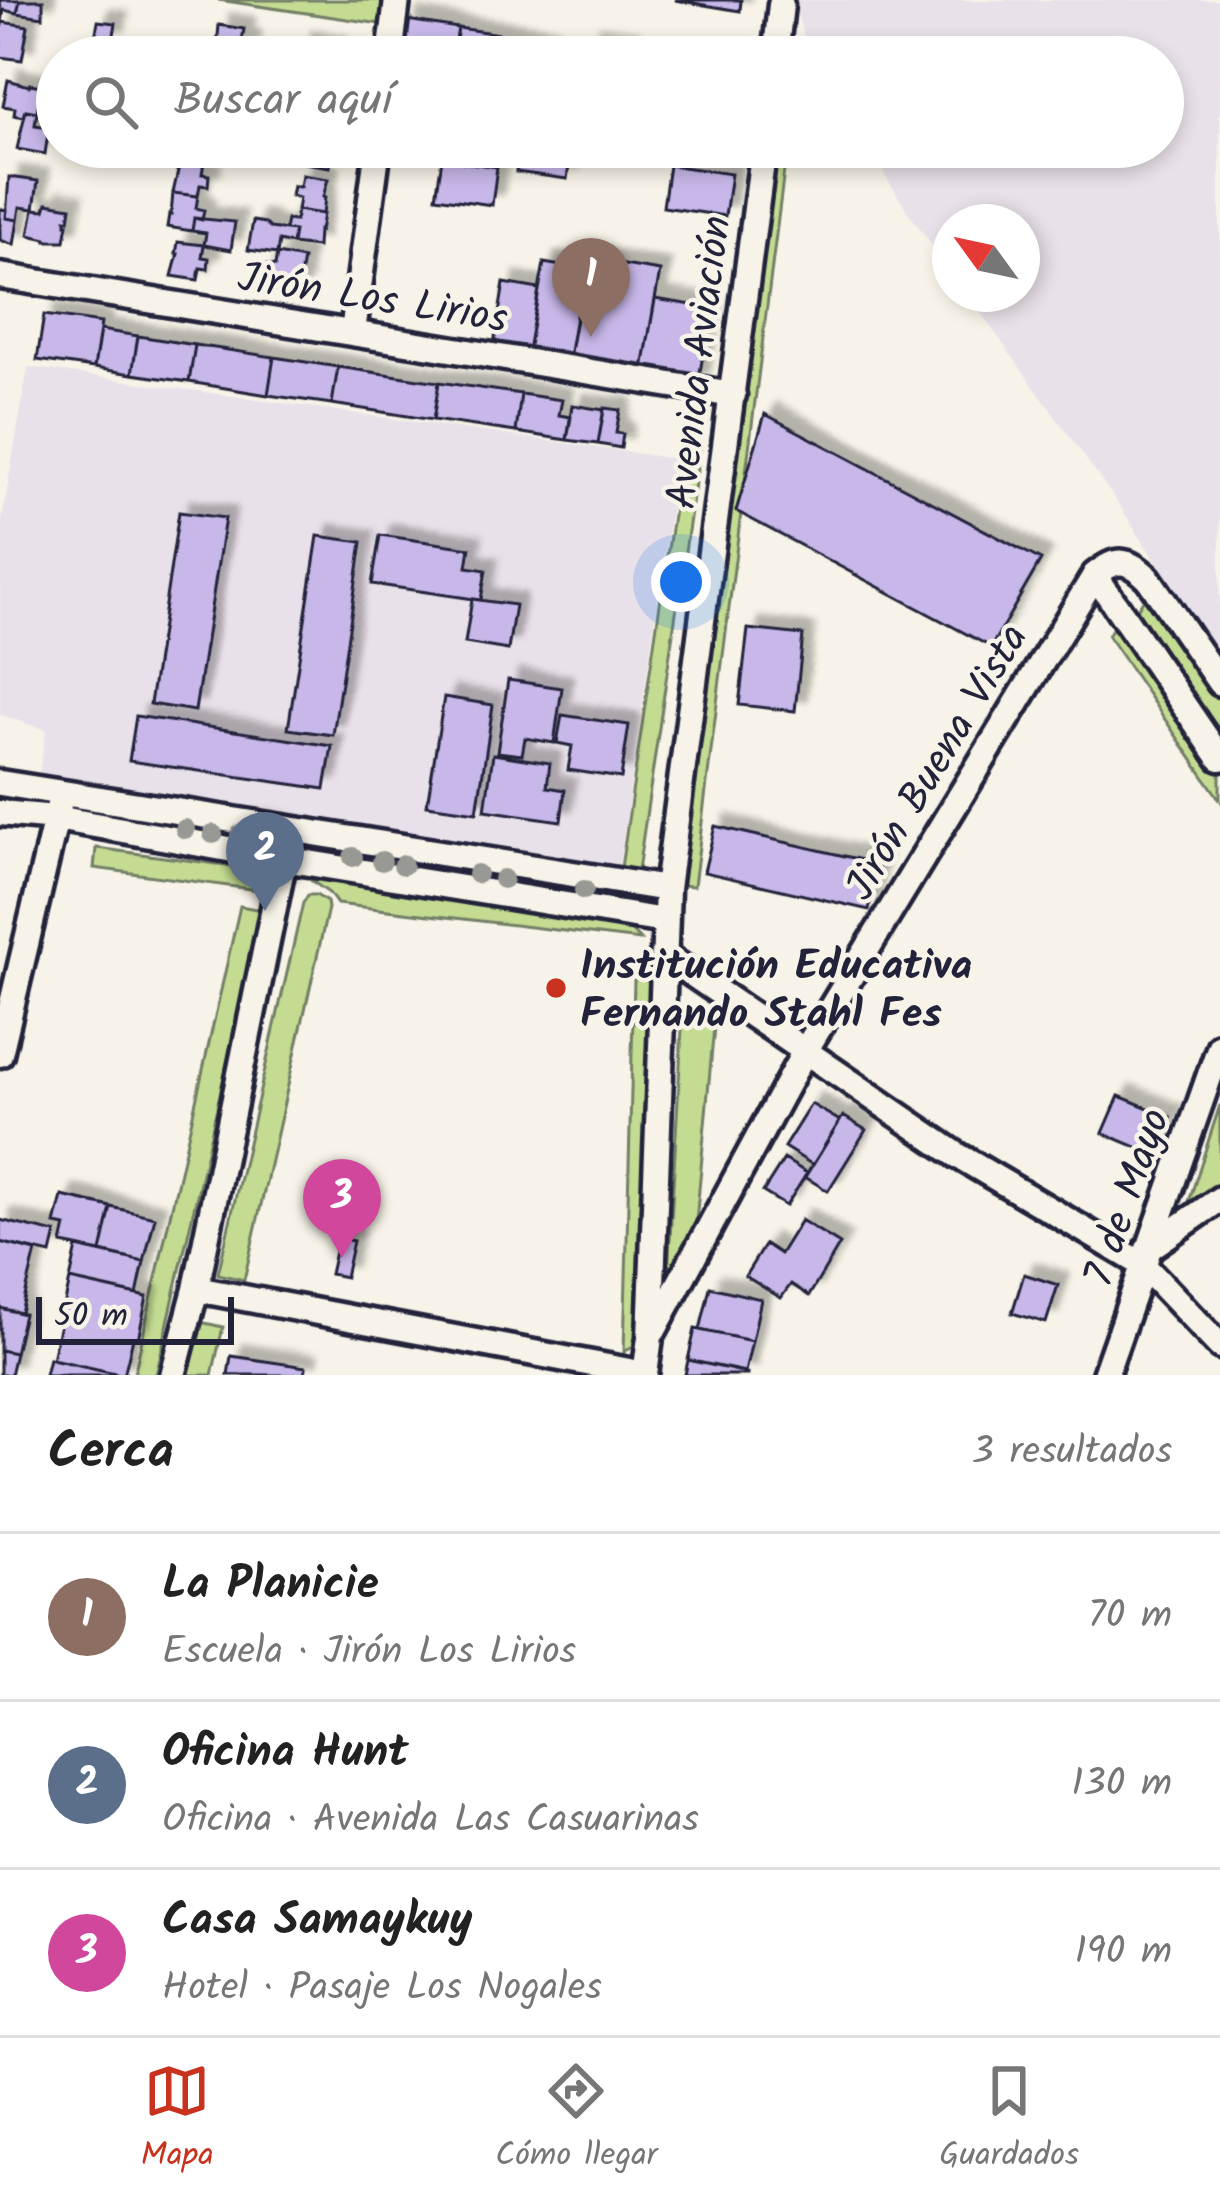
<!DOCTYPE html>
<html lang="es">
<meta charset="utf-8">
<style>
body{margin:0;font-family:Kalam,sans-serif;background:#f6f6f6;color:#222}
.compass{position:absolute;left:932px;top:204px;width:108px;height:108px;border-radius:50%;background:#fff;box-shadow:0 6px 18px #0003;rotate:303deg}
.scale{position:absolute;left:36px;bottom:30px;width:198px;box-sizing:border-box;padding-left:12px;border:6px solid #22223b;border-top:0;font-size:33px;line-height:42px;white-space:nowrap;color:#22223b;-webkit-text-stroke:9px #f7f3e8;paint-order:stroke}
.you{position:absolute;left:681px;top:582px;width:42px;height:42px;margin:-30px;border:9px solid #fff;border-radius:50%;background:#1a73e8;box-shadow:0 0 0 18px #1a73e833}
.badge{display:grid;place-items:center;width:78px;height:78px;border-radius:50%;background:#c8321e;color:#fff;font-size:39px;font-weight:700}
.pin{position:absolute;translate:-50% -99px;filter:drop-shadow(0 3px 6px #0008)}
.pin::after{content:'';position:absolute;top:63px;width:42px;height:36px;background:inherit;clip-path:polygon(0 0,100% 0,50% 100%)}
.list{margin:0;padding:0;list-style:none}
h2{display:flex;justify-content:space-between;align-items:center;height:156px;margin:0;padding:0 48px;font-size:51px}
h2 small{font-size:39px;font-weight:400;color:#767676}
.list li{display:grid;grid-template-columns:78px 1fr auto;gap:36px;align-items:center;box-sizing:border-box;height:168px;padding:0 48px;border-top:3px solid #e0e0e0}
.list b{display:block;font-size:45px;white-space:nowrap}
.list p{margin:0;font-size:39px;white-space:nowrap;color:#767676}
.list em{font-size:39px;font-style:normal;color:#767676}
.icon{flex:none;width:66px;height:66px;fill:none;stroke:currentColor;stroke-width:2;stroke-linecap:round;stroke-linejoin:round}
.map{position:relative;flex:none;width:1220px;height:1375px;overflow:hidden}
.search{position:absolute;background:#fff;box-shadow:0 6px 18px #0003;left:36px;right:36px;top:36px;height:132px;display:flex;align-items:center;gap:30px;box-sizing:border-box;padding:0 42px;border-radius:66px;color:#767676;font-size:45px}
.sheet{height:660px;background:#fff}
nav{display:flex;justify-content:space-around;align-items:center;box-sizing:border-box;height:168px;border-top:3px solid #e0e0e0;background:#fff;font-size:33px;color:#767676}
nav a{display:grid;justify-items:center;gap:6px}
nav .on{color:#c8321e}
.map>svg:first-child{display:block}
.built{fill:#e9e1e9}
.green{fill:#c4dc92;stroke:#737f66;stroke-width:3}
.building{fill:#c8b8ea;stroke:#22223b;stroke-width:3;filter:url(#shadow)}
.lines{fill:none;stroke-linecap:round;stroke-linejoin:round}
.minor-casing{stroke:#22223b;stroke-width:33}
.minor{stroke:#f7f3e8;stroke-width:24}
.tree{fill:#989995}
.poi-dot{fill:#c8321e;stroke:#f7f3e8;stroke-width:4.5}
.labels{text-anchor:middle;stroke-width:9;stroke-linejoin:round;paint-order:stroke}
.street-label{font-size:42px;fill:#22223b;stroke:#f7f3e8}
.poi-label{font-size:42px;font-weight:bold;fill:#22223b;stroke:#f7f3e8;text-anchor:start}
</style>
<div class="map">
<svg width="1220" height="1375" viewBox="0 0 1220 1375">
<defs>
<filter id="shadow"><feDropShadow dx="11" dy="-11" stdDeviation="3" flood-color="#0004"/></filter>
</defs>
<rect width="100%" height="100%" fill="#f7f3e8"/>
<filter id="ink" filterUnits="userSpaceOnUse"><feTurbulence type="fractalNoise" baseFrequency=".00833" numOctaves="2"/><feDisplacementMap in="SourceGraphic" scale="24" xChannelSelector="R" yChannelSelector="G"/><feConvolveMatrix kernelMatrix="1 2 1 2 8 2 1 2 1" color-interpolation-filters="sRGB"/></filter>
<g filter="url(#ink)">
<path class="built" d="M792,0H1220V659L1117,502L967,294H1022V222H950V270L908,212L867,147H1163V57H811Z
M28,367L670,458L677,467L619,866L39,774L46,730L0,715V531Z"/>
<path class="green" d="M218,0H385L381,24Z
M772,147H787L694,886L678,885Z
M684,441L701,443L635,891L618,888Z
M1153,598L1220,697V732L1137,610L1143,600Z
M1118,625L1220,765V800L1108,636L1113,627Z
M96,848L269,871L266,891L94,868Z
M345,852L606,889V897L344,859Z
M309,879L624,923L640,940L337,904L329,893Z
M308,895H316L327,902L328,908L244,1280L218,1274L303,903Z
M240,906L262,910L156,1375H134Z
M634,979L653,981L636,1344L624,1352Z
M683,1012L715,1016L695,1233L667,1291Z
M1220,1105V1199L1180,1229Z
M200,1322L223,1327L212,1375H188Z"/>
<path class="building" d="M0,0H20L17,13L4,10L2,22Z
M20,0H43V17L17,13Z
M675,0H741L740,11Z
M407,20L458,28L453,57H402Z
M98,21L116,23L113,41L95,38Z
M2,22L28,26L22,60L0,57Z
M219,25L244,29L242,41L250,42L248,52L240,51L239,57H213L215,47H217Z
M458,28L548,41L546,57H453Z
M589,39L628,44L626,57H586Z
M302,42L315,44V47H319V45L337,48L338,57H299Z
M8,80L29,86L30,84L41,86L37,112L26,110L24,117L14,115L15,108L3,106Z
M26,110L37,112L35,125L49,127L45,154L17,149Z
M299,147H333L330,167L304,163L306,151L298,150Z
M520,147H572L567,179L516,172Z
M178,158L204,162L202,174L209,175L208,186L200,185L198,196L173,193L178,171L176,170Z
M442,159L497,167L492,205L436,197Z
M669,165L731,174L725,216L663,207Z
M302,175L328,179L323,197H325L323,214L297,210L299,198L291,196L293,186L300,187Z
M9,177L38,181L34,209L20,207L18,220L6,218Z
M173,193L198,196L196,208L204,210L202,220L194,218L192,231L167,227L169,214L171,215Z
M47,203L71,207L69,220L66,219V224H68L65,241H46V239L29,235L34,209L45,210Z
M0,209L7,210L6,218L18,220L14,245L0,240Z
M297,210L323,214L320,231L318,230L317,247L292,244L294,231L285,230L287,220L295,221Z
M194,218L235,222L231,250L204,245L206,233L192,231Z
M253,221L265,223L270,228L294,231L292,244L279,241L277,254L248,250Z
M178,242L204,245L202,257L209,258L208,269L200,268L198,280L172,276L178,254H176Z
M277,254L303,259L299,282L301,283L297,295L276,289L275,291L262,289L266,265L275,266Z
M594,260L660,271L642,375L568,363L583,280L590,281Z
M544,263L584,270L568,363L527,356Z
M504,283L539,289L527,356L493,350Z
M655,299L711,308L698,384L642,375Z
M44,315L101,323L94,368L37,360Z
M100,330L138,336L132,374L94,368Z
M138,336L195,345L189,382L132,374Z
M195,345L274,357L268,395L189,382Z
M274,357L338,367L332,404L268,395Z
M338,367L439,382L433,420L332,404Z
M439,382L521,394L516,432L433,420Z
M521,394L562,400L559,415L571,417L567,440L516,432Z
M572,405L604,410L598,444L567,440Z
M604,408L620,410L616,433L623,434L621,448L598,444Z
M765,414L1041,560L991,647L736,511Z
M179,512L225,518L195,711L150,704Z
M380,535L470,548L467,567L486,570L481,600L372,584Z
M318,536L362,542L333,735L288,729Z
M472,599L515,605L508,650L465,643Z
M748,629L803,635L795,711L739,705Z
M508,680L562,688L554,743L525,738L522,755L497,752Z
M444,697L493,705L477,812L427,805Z
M562,715L629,725L621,778L568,770L572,746L557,743Z
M136,716L332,746L325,789L129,761Z
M493,754L550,763L547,787L565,790L561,821L485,810Z
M715,826L879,864L869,910L704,872Z
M1119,1096L1171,1117L1155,1155L1103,1133Z
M811,1104L840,1121L813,1165L784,1147Z
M843,1116L866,1130L828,1191L805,1177Z
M784,1159L807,1173L786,1206L763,1192Z
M62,1196L111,1207L101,1252L62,1244L66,1226L55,1224Z
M111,1207L155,1217L144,1262L101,1252Z
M0,1220L56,1233L51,1254L0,1242Z
M801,1220L840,1244L809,1296L791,1284L781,1298L745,1276L765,1244L780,1254Z
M338,1238L353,1241L345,1277L330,1274Z
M0,1242L36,1251L21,1313L0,1308Z
M77,1247L144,1262L137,1295L70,1280Z
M1024,1274L1058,1285L1046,1323L1012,1313Z
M70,1280L147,1297L138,1339L133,1338L124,1375L52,1359Z
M710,1287L761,1299L752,1341L700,1330Z
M0,1308L24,1314L15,1353L0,1350Z
M695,1329L752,1341L745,1372L688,1360Z
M0,1350L15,1353L10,1375H0Z
M231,1356L306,1367L305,1375H228Z
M49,1358L52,1359L124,1375H45Z
M688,1360L747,1373V1375H685Z"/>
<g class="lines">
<g class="minor-casing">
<path id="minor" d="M390,57L397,0
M775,57L781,5
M0,276L733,395
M353,332L378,147
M1095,575L1220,758
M0,783L667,889
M0,813L56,818L284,859L664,921
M663,954L957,1155L1142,1264L1220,1346
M0,1054L59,805
M1148,1249L1220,1199
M196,1289L645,1374
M654,1330L805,1051L1095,575C1118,557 1127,559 1148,578L1220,683
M173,1375L196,1289L287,844
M645,1375L650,1337L667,889L764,147
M1105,1375L1220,1046"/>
</g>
<use href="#minor" class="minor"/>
</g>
<g class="tree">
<circle cx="185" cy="829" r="10"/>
<circle cx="213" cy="834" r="10"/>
<circle cx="240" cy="835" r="10"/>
<circle cx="353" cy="857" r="10"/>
<circle cx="382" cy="861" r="10"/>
<circle cx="403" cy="865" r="10"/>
<circle cx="477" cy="874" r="10"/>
<circle cx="503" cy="879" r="10"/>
<circle cx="584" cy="890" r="10"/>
</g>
</g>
<circle class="poi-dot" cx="556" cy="988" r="12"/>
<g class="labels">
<g class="street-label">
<text transform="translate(373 296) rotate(9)" y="15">Jirón Los Lirios</text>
<text transform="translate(697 362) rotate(-83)" y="15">Avenida Aviación</text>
<text transform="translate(935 761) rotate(-59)" y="15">Jirón Buena Vista</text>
<text transform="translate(1125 1197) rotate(-71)" y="15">7 de Mayo</text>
</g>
<g class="poi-label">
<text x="580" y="979">Institución Educativa<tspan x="580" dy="48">Fernando Stahl Fes</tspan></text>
</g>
</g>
</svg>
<svg class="compass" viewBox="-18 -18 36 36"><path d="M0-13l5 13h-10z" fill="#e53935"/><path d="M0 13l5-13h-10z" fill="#767676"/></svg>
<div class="scale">50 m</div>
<div class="you"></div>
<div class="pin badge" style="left:591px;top:337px;background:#8d6e63">1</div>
<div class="pin badge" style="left:265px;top:911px;background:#5c6f8a">2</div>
<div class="pin badge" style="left:342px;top:1258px;background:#d1479c">3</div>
<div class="search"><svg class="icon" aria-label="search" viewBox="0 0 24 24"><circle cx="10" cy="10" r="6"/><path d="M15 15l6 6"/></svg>Buscar aquí</div>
</div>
<section class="sheet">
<h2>Cerca<small>3 resultados</small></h2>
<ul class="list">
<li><span class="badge" style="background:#8d6e63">1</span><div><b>La Planicie</b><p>Escuela · Jirón Los Lirios</p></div><em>70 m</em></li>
<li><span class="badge" style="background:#5c6f8a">2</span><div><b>Oficina Hunt</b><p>Oficina · Avenida Las Casuarinas</p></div><em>130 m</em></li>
<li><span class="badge" style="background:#d1479c">3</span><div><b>Casa Samaykuy</b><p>Hotel · Pasaje Los Nogales</p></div><em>190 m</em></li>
</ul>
</section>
<nav>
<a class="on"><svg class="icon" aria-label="map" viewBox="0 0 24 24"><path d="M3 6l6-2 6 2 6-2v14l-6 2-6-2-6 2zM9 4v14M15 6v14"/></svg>Mapa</a>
<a><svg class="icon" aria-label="directions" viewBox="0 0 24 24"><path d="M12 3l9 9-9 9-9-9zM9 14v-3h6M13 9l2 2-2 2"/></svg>Cómo llegar</a>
<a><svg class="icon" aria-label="saved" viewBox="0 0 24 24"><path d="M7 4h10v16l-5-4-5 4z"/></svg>Guardados</a>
</nav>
